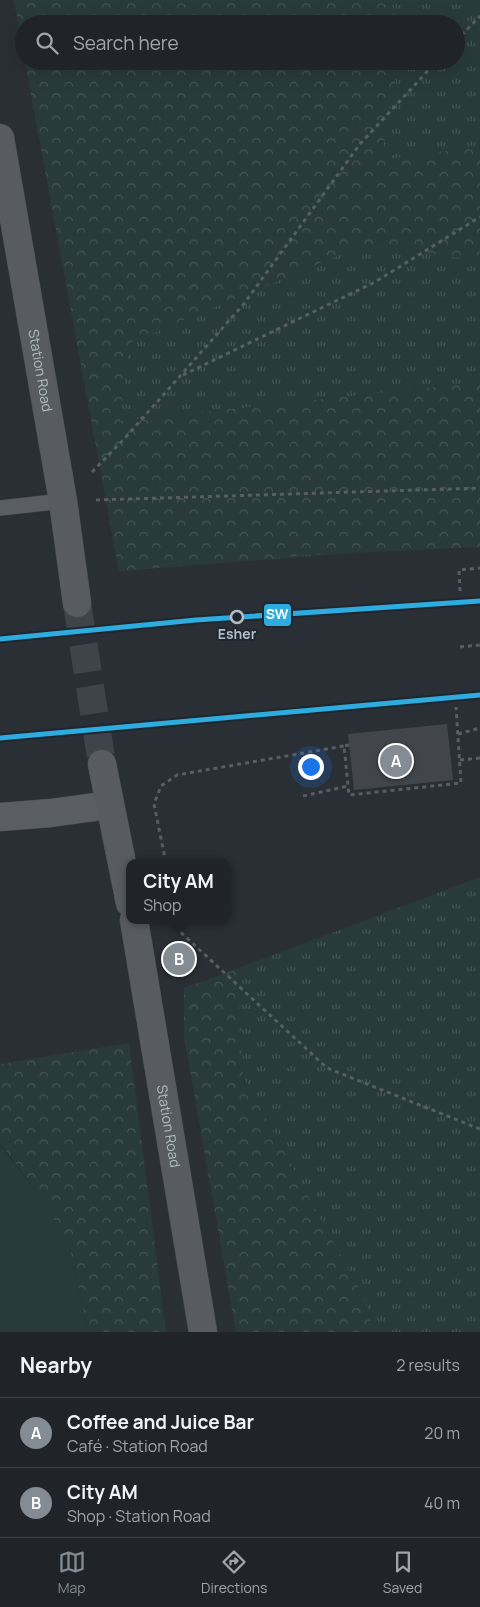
<!DOCTYPE html>
<meta charset="utf-8">
<style>
body{margin:0;font-family:Manrope,sans-serif;background:#2d2f34;color:#f1f3f6}
.you{position:absolute;left:310px;top:766px;width:18px;height:18px;margin:-12px;border:4px solid #fff;border-radius:50%;background:#1a73e8;box-shadow:0 0 0 8px #1a73e833}
.badge{display:grid;place-items:center;width:32px;height:32px;border-radius:50%;background:#848b93;color:#fff;font-size:16px;font-weight:700}
.pin{position:absolute;translate:-50% -50%;border:2px solid #fff;box-shadow:0 1px 5px #0006}
.popup{position:absolute;left:126px;top:859px;width:105px;height:65px;box-sizing:border-box;display:grid;place-content:center;border-radius:10px;background:#202328;filter:drop-shadow(0 1px 4px #0005);font-size:16px;white-space:nowrap;color:#a2a4a8}
.popup b{font-size:19px;color:#f1f3f6}
.popup::after{content:'';position:absolute;left:50%;top:100%;margin-left:-10px;border:10px solid transparent;border-top-color:#202328}
.list{margin:0;padding:0;list-style:none}
h2{display:flex;justify-content:space-between;align-items:center;height:65px;margin:0;padding:0 20px;font-size:21px}
h2 small{font-size:16px;font-weight:400;color:#a2a4a8}
.list li{display:grid;grid-template-columns:32px 1fr auto;gap:15px;align-items:center;box-sizing:border-box;height:70px;padding:0 20px;border-top:1px solid #3d4045}
.list b{display:block;font-size:19px;white-space:nowrap}
.list p{margin:0;font-size:16px;white-space:nowrap;color:#a2a4a8}
.list em{font-size:16px;font-style:normal;color:#a2a4a8}
.icon{flex:none;width:28px;height:28px;fill:none;stroke:currentColor;stroke-width:2;stroke-linecap:round;stroke-linejoin:round}
.map{position:relative;flex:none;width:480px;height:1332px;overflow:hidden}
.search{position:absolute;background:#202328;box-shadow:0 5px 20px #0002;left:15px;right:15px;top:15px;height:55px;display:flex;align-items:center;gap:12px;box-sizing:border-box;padding:0 18px;border-radius:28px;color:#a2a4a8;font-size:19px}
.sheet{height:205px;background:#202328}
nav{display:flex;justify-content:space-around;align-items:center;box-sizing:border-box;height:70px;border-top:1px solid #3d4045;background:#202328;font-size:14px;color:#a2a4a8}
nav a{display:grid;justify-items:center;gap:2px}
nav .on{color:#848b93}
.map>svg:first-child{display:block}
.grass{fill:url(#grass-tufts)}
.forest{fill:url(#forest-crowns)}
.green{fill:#283a3b}
.building{fill:#42464c}
.lines{fill:none;stroke-linecap:round;stroke-linejoin:round}
.secondary-tunnel{stroke:#3f444b;stroke-width:28;stroke-dasharray:28 14;stroke-linecap:butt}
.service-casing{stroke:#484b50;stroke-width:16}
.minor-casing{stroke:#484b50;stroke-width:29}
.secondary-casing{stroke:#484b50;stroke-width:29}
.path{stroke:#585d61;stroke-width:3;stroke-dasharray:4 4;stroke-linecap:butt}
.service{stroke:#5a5e64;stroke-width:15}
.minor{stroke:#5a5e64;stroke-width:28}
.secondary{stroke:#585c62;stroke-width:28}
.rail-1-casing{stroke:#1e262f;stroke-width:9}
.rail-1{stroke:#2dacdd;stroke-width:5}
.stop-dot{fill:#1e262f;stroke:#b4bcc6;stroke-width:2.5}
.labels{text-anchor:middle;stroke-width:4;stroke-linejoin:round;paint-order:stroke}
.street-label{font-size:14px;fill:#b4bcc6;stroke:#1e262f}
.stop-label{font-size:14px;font-weight:bold;fill:#b4bcc6;stroke:#1e262f}
.line-badge{stroke:#1e262f;stroke-width:2}
.badge-label{font-size:14px;text-anchor:middle;font-weight:bold;fill:#fff}
</style>
<div class="map">
<svg width="480" height="1332" viewBox="0 0 480 1332">
<defs>
<pattern id="grass-tufts" width="24" height="20" patternUnits="userSpaceOnUse" patternTransform="scale(1.25)"><rect width="24" height="20" fill="#283a3b"/><path d="M3 7l-1-3M5 7V3M7 7l1-3M15 17l-1-3M17 17v-4M19 17l1-3" fill="none" stroke="#455556"/></pattern>
<pattern id="forest-crowns" width="20" height="18" patternUnits="userSpaceOnUse" patternTransform="scale(1.25)"><rect width="20" height="18" fill="#283a3b"/><path d="M2 6a3 3 0 1 1 6 0M12 15a3 3 0 1 1 6 0" fill="none" stroke="#455556"/></pattern>
</defs>
<rect width="100%" height="100%" fill="#2a2f35"/>
<path class="grass" d="M14,0H480V543L119,571L25,61H456V24H24V53Z
M480,877V1332H287L243,1075L239,968Z"/>
<path class="forest" d="M14,0H390L399,24H24V53Z
M25,61H399L381,160L480,146V261L366,244L129,343L120,421L480,382V547L310,555L119,571Z
M239,968L243,1076L366,1302L372,1332H236L184,1036V988Z
M129,1043L166,1332H88L70,1249L42,1199L0,1143V1064Z"/>
<path class="green" d="M0,1145L42,1199L70,1249L88,1332H0Z"/>
<path class="building" d="M447,724L453,780L354,790L348,734Z"/>
<g class="lines">
<path class="secondary-tunnel" d="M77,603L102,764"/>
<g class="service-casing">
<path id="service" d="M0,508L63,501"/>
</g>
<g class="minor-casing">
<path id="minor" d="M0,817L51,813L109,805"/>
</g>
<g class="secondary-casing">
<g id="secondary">
<path id="s1" d="M0,138L63,501L77,603"/>
<path d="M102,764L130,903"/>
<path id="s2" d="M134,920L203,1332"/>
</g>
</g>
<path class="path" d="M456,41L480,16
M183,375L375,282L480,217
M92,472L125,438L243,305L360,144L437,61
M96,500L480,488
M460,591L459,570L480,568
M460,647L480,645
M458,734L480,728
M349,745L344,746L349,795L461,783L456,707
M460,760L480,758
M303,796L348,786
M166,863L154,804L161,786L177,775L344,746
M175,927L327,1068L480,1129"/>
<use href="#service" class="service"/>
<use href="#minor" class="minor"/>
<use href="#secondary" class="secondary"/>
<g class="rail-1-casing">
<path id="rail-1" d="M0,639L196,620L480,601
M0,738L480,695"/>
</g>
<use href="#rail-1" class="rail-1"/>
</g>
<circle class="stop-dot" cx="237" cy="617" r="6"/>
<g class="labels">
<g class="street-label">
<text dy="5" stroke="none"><textPath href="#s1" startOffset="236">Station Road</textPath></text>
<text dy="5" stroke="none"><textPath href="#s2" startOffset="209">Station Road</textPath></text>
</g>
<g class="stop-label">
<text x="237" y="639">Esher</text>
</g>
</g>
<rect class="line-badge" x="263" y="603" width="29" height="24" rx="5" fill="#2dacdd"/>
<g class="badge-label">
<text x="277" y="619">SW</text>
</g>
</svg>
<div class="you"></div>
<div class="pin badge" style="left:396px;top:761px">A</div>
<div class="pin badge" style="left:179px;top:959px">B</div>
<div class="popup"><b>City AM</b>Shop</div>
<div class="search"><svg class="icon" aria-label="search" viewBox="0 0 24 24"><circle cx="10" cy="10" r="6"/><path d="M15 15l6 6"/></svg>Search here</div>
</div>
<section class="sheet">
<h2>Nearby<small>2 results</small></h2>
<ul class="list">
<li><span class="badge">A</span><div><b>Coffee and Juice Bar</b><p>Café · Station Road</p></div><em>20 m</em></li>
<li><span class="badge">B</span><div><b>City AM</b><p>Shop · Station Road</p></div><em>40 m</em></li>
</ul>
</section>
<nav>
<a class="on"><svg class="icon" aria-label="map" viewBox="0 0 24 24"><path d="M3 6l6-2 6 2 6-2v14l-6 2-6-2-6 2zM9 4v14M15 6v14"/></svg>Map</a>
<a><svg class="icon" aria-label="directions" viewBox="0 0 24 24"><path d="M12 3l9 9-9 9-9-9zM9 14v-3h6M13 9l2 2-2 2"/></svg>Directions</a>
<a><svg class="icon" aria-label="saved" viewBox="0 0 24 24"><path d="M7 4h10v16l-5-4-5 4z"/></svg>Saved</a>
</nav>
